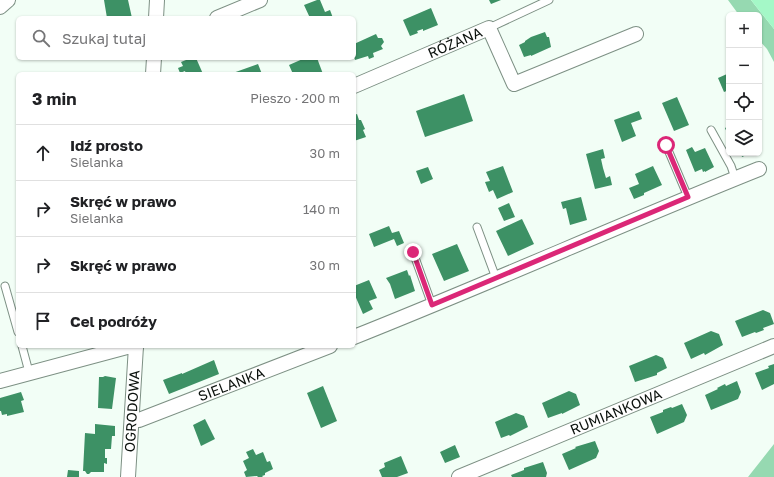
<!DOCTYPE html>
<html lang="pl">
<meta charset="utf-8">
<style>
body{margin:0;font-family:"Golos Text",sans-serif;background:#f2f2f2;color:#202124}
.controls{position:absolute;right:12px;top:12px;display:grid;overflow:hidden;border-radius:6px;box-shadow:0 1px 3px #0004}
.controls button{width:36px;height:36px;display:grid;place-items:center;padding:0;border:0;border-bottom:1px solid #e0e0e0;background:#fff;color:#202124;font:20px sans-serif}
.stop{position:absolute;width:12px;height:12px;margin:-9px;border:3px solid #db2777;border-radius:50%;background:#fff}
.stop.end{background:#db2777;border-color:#fff;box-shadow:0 1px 4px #0008}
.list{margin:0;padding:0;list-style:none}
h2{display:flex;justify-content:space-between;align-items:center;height:52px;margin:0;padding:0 16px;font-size:17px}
h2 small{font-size:13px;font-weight:400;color:#757577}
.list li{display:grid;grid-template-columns:26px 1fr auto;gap:12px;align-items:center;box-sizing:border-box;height:56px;padding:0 16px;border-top:1px solid #e0e0e0}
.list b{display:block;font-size:15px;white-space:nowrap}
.list p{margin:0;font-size:13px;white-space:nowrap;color:#757577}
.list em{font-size:13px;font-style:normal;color:#757577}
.icon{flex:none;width:22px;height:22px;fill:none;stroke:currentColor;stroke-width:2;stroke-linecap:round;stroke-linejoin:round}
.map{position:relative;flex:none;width:774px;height:477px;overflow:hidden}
.search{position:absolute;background:#fff;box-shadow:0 1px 3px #0004;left:16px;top:16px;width:340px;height:44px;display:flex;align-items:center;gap:10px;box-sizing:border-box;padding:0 14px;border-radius:6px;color:#757577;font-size:15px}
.panel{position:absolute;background:#fff;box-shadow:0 1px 3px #0004;left:16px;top:72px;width:340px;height:276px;border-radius:6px}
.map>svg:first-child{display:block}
.green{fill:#96d9b1}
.water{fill:#a4f8c7}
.building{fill:#3d9165}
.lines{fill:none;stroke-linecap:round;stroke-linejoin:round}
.service-casing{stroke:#7d9084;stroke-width:9}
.minor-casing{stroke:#7d9084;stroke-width:16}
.service{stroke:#fff;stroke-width:7}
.minor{stroke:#fff;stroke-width:14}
.route{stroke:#db2777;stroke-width:5}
.labels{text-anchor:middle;stroke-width:3;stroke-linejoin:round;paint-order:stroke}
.street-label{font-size:14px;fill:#0b110d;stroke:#f2fef6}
</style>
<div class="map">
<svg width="774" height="477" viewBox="0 0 774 477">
<rect width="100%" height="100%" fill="#f2fef6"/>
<path class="green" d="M728,0H751L774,29V62L767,49L759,40V15H739Z
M774,444V477H748Z"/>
<path class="water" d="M751,0H774V29Z"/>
<path class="building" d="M104,0H128L132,18H107Z
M317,0H320L325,12L330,10L333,18H310L304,5Z
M489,0H501L491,4Z
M431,8L438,25L423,31V29L417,31L418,33L410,36L403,20Z
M545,32L547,37H549L551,47L531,56V55L524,57L519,45L525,42V41L531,37Z
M376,34L378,38H382L384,42L381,46L383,49L373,53L374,57L369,59L368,56L355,60L354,57V44Z
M191,58H196L203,74H186L185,71L180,73L178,68L183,66L181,62Z
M305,58H317L323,74H293L289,65Z
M258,64L262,74H230Z
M727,74L729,78V90L724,92L718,78Z
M464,94L473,121L425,137L416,111Z
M677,97L689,125L674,131L662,103Z
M639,111L642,119L631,123L636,136L622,142L614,120Z
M357,114L359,120H361L365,129L363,130L366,137L354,141V115Z
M729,126V134L728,135L725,128Z
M692,147L695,152L705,148L714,167L705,172V171L703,172L702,169L695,172L686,150Z
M603,149L605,158L601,159L603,168L606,178L610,176L612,185L595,189L586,154Z
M741,153H751L742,157Z
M503,166L513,192L497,199L493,190L489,192L485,182L490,181L486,172Z
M653,166L662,185L644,193V195L634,199L629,188L639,184L635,174Z
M428,167L433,179L421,184L416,171Z
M581,197L587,220L570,225L566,208L563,209L561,202Z
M509,203L515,217L504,221L498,208Z
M522,219L534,244L508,256L496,231Z
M389,226L392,233L399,231L404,243L397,246L394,239L374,247L369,234Z
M457,244L469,271L444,281L432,254Z
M407,270L409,276L410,275L415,291L395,299L390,284L386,278Z
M369,280L377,298L369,301L373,309L363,314L354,293V286Z
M763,310L770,313L774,324L763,328L764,330L756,333L755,332L742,337L735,321Z
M711,331L719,334L723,345L705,355L704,353L691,359L684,343Z
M656,355L663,358L667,368L657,373V375L635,382L629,366Z
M214,360L219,374L169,394L163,380L182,373V374Z
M774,364V384L762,390L755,373L769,368L768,366Z
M105,376L116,378L112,409L98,408L99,377H103Z
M737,381L741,392L738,399L711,410L705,395L718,389L717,388L725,384L726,386Z
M323,386L337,421L321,428L307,393Z
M569,391L576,394L580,405L562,414V413L548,418L542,403Z
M21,392L24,400L21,401L24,412L7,416V414L2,415L1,411H0V398Z
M682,404L687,415L684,422L657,434L650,417L663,412V410L671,407L672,408Z
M516,413L524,416L528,427L510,436L509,435L501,438L495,422Z
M205,419L215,439L201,446L193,425Z
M95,424L115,426V436H112L111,449H105V458H107V464L104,463V472H91L89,474H87L85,471H83L85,433L95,434Z
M595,441L599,451L596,458L569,470L562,454L576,448L575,447Z
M455,445L460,457L445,463L440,452Z
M253,449L256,455L263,452L267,462L270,461L273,469L265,473V475L262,476L263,477H258L257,476L246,477L244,472L247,470L243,461L249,458L246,452Z
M401,456L408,473L397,477H382L379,470L385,467L384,463Z
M543,462L547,473L546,477H512L511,475L524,470V468Z
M68,470L79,471V477H67Z"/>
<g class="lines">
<g class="service-casing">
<path id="service" d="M489,28L549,0
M711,130L731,166L735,178
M666,145L688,197
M477,227L496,278
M413,252L432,305
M5,286L18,332
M22,346L29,372"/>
</g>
<g class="minor-casing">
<g id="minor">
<path d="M0,7L8,0"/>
<path d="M156,18L157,0"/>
<path d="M217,18L260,0"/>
<path d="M153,74L154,58"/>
<path id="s1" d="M354,86L489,28L514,84L636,34"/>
<path d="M354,337C490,283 624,223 759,169"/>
<path d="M0,381L127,347H136"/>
<path id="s2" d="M132,420H139L330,346"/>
<path id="s3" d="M128,477L136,346"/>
<path id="s4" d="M459,477L774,346"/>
</g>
</g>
<use href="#service" class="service"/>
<use href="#minor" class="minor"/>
</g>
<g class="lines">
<path class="route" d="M413,252L432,305L688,197L666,145"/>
</g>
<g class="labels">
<g class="street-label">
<text dy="5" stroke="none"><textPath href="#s1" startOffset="110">RÓŻANA</textPath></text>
<text dy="5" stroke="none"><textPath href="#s2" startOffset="106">SIELANKA</textPath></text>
<text dy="5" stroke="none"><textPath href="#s3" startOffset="66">OGRODOWA</textPath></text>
<text dy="5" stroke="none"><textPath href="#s4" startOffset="170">RUMIANKOWA</textPath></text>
</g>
</g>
</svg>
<div class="controls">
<button>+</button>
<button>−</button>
<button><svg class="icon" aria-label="locate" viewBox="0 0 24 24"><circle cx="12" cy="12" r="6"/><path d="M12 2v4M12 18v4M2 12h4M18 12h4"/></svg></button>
<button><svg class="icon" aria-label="layers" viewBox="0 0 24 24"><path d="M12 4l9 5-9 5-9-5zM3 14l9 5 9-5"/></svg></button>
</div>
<div class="stop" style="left:666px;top:145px"></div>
<div class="stop end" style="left:413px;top:252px"></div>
<div class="search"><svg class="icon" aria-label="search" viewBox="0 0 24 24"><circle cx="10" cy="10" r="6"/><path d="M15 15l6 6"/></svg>Szukaj tutaj</div>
<section class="panel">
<h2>3 min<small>Pieszo · 200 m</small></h2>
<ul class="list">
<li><svg class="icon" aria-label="ahead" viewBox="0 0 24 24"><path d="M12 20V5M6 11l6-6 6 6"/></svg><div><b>Idź prosto</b><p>Sielanka</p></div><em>30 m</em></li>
<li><svg class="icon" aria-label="right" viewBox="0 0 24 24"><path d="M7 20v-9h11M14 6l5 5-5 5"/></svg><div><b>Skręć w prawo</b><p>Sielanka</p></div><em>140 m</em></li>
<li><svg class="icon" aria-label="right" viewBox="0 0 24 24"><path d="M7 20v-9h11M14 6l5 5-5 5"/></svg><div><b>Skręć w prawo</b></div><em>30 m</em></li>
<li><svg class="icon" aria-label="arrive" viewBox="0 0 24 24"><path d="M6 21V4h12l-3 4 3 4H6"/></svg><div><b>Cel podróży</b></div></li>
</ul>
</section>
</div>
